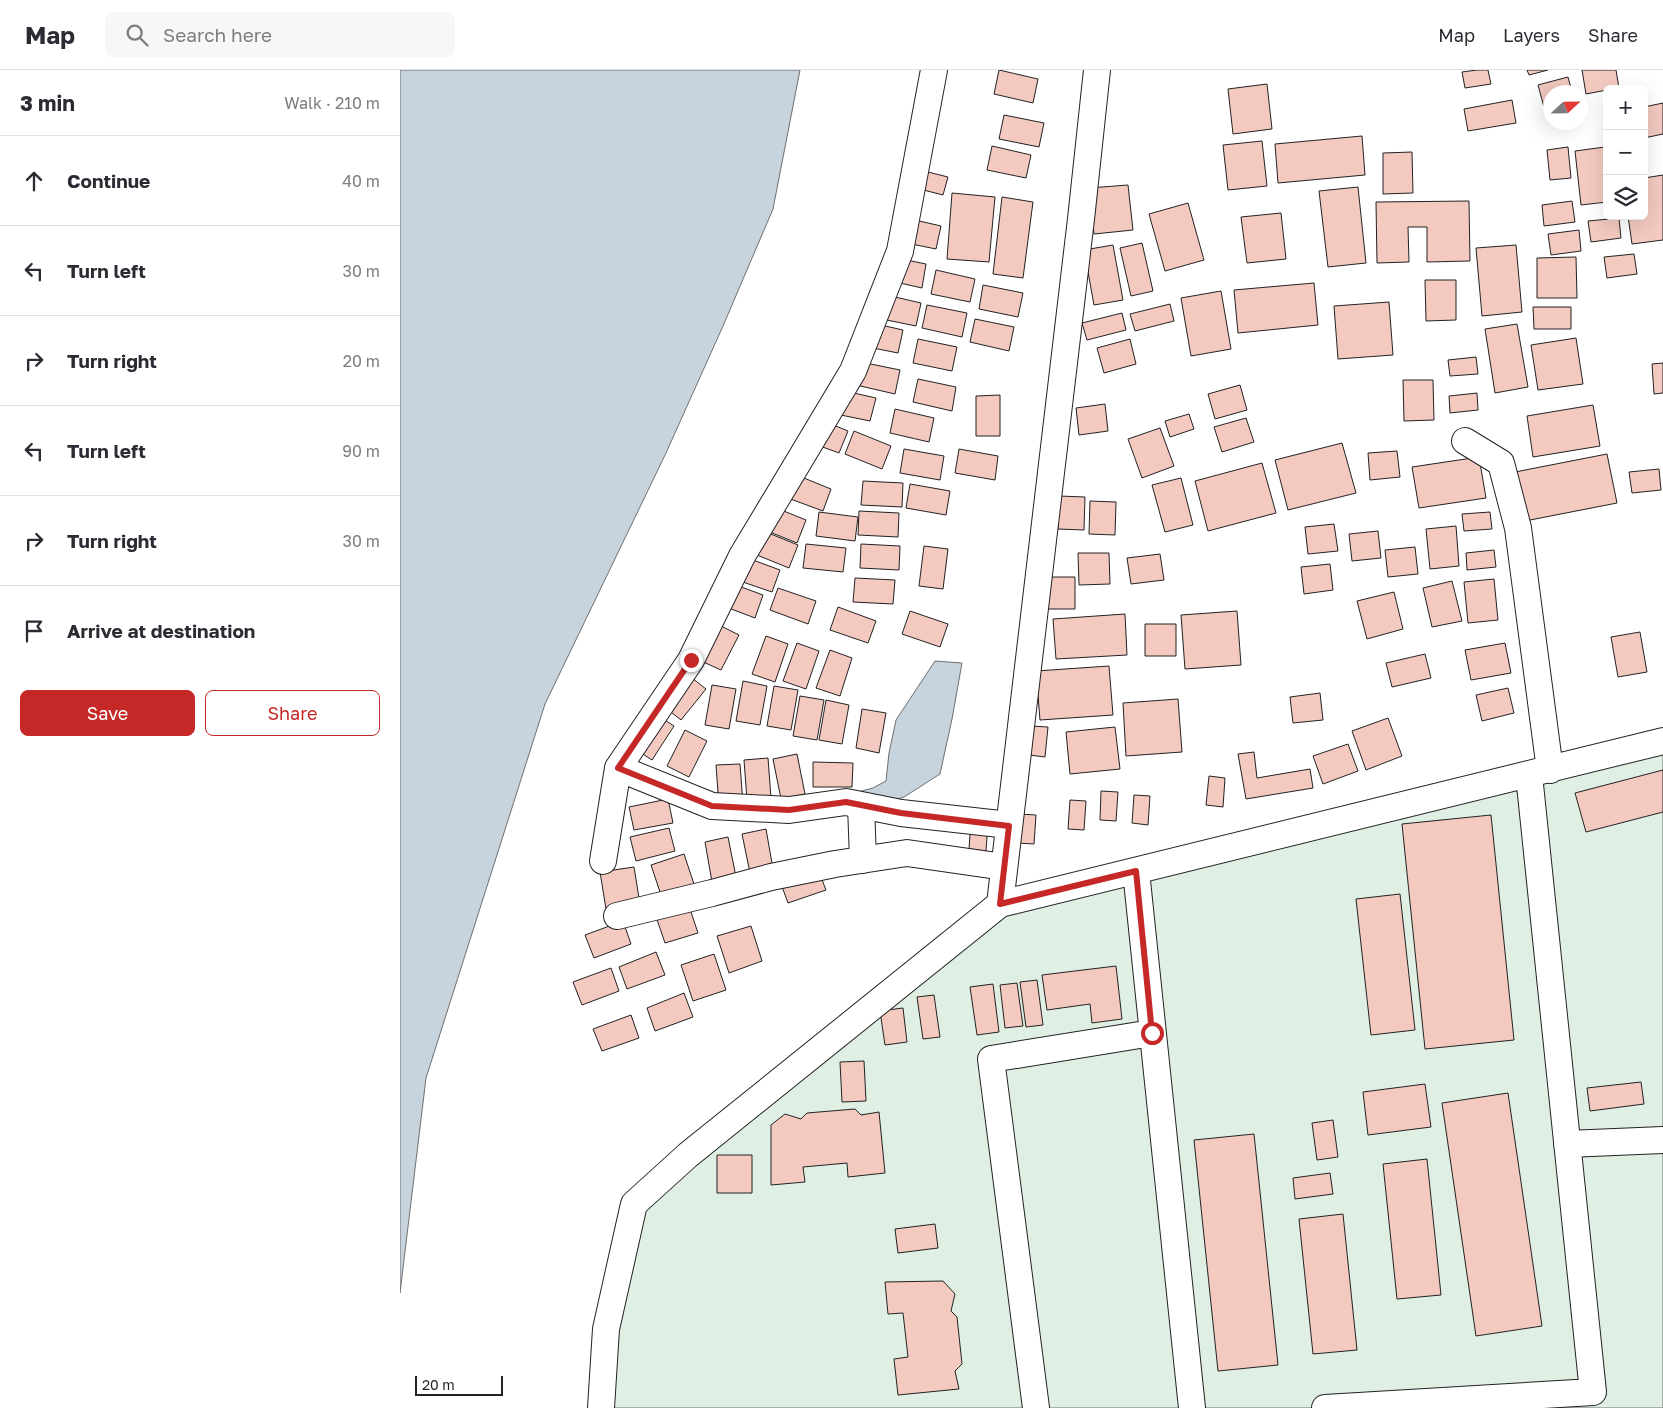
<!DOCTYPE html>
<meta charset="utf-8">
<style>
body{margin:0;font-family:"Golos Text",sans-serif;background:#f7f7f7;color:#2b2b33}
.controls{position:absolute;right:15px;top:15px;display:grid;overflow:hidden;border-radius:8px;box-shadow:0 5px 20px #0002}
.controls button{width:45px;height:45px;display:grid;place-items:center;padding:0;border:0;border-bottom:1px solid #e1e1e2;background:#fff;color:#2b2b33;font:25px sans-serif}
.compass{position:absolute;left:1143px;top:15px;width:45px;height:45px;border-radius:50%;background:#fff;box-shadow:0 5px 20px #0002;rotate:68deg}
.scale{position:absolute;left:15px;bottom:12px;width:88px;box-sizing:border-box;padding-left:5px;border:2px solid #222;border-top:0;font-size:14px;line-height:18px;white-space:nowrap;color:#222;-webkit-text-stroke:4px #fff;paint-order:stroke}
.stop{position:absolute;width:15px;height:15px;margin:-11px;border:4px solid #c62828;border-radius:50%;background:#fff}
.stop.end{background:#c62828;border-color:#fff;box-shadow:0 1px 5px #0008}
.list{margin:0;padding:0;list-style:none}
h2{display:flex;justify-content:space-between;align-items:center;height:65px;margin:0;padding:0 20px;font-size:21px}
h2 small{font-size:16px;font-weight:400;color:#7c7c81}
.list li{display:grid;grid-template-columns:32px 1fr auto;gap:15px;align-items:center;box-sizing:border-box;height:90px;padding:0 20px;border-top:1px solid #e1e1e2}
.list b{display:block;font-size:19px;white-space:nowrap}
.list em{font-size:16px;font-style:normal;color:#7c7c81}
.actions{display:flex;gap:10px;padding:15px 20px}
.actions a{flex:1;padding:11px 0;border:1px solid #c62828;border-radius:8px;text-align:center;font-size:18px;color:#c62828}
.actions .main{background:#c62828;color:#fff}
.icon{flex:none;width:28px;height:28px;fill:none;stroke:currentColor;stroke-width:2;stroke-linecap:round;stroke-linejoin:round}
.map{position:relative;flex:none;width:1263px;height:1338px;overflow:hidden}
header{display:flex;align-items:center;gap:30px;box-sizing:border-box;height:70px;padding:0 25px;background:#fff;border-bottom:1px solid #e1e1e2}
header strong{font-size:24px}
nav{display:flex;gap:28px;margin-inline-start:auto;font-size:18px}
.search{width:350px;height:45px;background:#f7f7f7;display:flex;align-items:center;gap:12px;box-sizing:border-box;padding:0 18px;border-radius:8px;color:#7c7c81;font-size:19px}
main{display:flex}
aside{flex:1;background:#fff}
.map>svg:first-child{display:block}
.green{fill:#e0efe3;stroke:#6f6f6f}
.water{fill:#c7d3dd;stroke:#6f6f6f}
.building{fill:#f3c9c0;stroke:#222}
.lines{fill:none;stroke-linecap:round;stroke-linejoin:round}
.minor-casing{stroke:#222;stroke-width:28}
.minor{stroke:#fff;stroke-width:26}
.route{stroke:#c62828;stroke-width:6}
</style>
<header>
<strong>Map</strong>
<div class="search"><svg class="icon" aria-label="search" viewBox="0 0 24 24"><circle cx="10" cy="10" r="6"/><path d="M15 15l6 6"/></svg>Search here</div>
<nav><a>Map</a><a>Layers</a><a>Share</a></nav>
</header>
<main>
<aside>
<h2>3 min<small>Walk · 210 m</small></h2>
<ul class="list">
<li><svg class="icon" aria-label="ahead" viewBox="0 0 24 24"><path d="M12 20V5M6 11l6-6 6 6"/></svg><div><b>Continue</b></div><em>40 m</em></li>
<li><svg class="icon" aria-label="left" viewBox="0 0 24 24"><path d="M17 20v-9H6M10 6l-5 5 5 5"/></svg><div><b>Turn left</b></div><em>30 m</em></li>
<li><svg class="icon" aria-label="right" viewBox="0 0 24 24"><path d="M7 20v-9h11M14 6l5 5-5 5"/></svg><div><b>Turn right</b></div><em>20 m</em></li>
<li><svg class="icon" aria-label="left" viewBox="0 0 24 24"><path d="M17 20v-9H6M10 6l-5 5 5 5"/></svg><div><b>Turn left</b></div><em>90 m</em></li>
<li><svg class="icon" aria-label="right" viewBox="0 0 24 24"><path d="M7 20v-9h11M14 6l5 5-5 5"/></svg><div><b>Turn right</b></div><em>30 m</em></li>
<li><svg class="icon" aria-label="arrive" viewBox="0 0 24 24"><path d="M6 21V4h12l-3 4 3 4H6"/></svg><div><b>Arrive at destination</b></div></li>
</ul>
<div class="actions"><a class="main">Save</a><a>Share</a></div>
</aside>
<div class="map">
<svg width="1263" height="1338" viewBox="0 0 1263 1338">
<rect width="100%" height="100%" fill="#fff"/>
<path class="green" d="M1263,676V1338H214L218,1260L245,1140L275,1112L605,840Z"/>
<path class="water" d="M0,0H400L373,139L323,256L266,383L145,634L26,1008L0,1223Z
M535,591L562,593L552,649L540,704L504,727L482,734L442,726L473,718L486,711L489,683L496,650Z"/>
<path class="building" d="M599,0L638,9L633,33L594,24Z
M1077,0H1088L1091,14L1065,18L1062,2Z
M1127,0H1148L1129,5Z
M1182,0H1216L1219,18L1207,19V20L1186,24Z
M1168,7L1172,22H1150V39L1145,41L1138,15Z
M867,14L872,59L833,64L828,19Z
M1112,30L1116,53L1068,61L1064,39Z
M1263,33V64L1244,68V37Z
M604,45L644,53L639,77L599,69Z
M962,66L965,105L878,113L875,74Z
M862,71L867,116L828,120L823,75Z
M592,76L631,85L626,108L587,100Z
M1168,77L1171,108L1150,110L1147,80Z
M1205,77L1207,94V132L1181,135L1175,81Z
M1012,82L1013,123L983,124V83Z
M508,97L548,107L543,125L504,115Z
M1263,105V170L1232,174L1228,146H1244V108Z
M728,115L733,160L694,164L689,118Z
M958,117L966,193L928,197L919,121Z
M552,123L595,127L589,192L547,189Z
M602,127L633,132L623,208L593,204Z
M1069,131L1070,191L1027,192V157H1008L1009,192L977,193L976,132Z
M1172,131L1175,152L1144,156L1142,135Z
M788,133L804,190L765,201L749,144Z
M881,143L886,189L847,193L841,147Z
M502,147L541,156L536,179L497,171Z
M1219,148L1221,168L1191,172L1188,151Z
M1179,160L1181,181L1151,185L1148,164Z
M742,173L753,221L731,226L720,178Z
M713,175L723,230L694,235L684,180Z
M1116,175L1122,242L1082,246L1076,178Z
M1234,184L1237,204L1207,208L1204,187Z
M487,186L526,194L522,218L482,209Z
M1176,187L1177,228H1137V188Z
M536,200L575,209L570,232L531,224Z
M1025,210H1056V250L1026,251Z
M914,213L918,255L838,263L834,220Z
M583,215L623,223L618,247L579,239Z
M821,221L831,279L791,286L781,228Z
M482,224L521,233L516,256L477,248Z
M989,232L993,285L938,289L934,236Z
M770,234L774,251L735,261L730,244Z
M527,235L567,243L562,267L522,258Z
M1133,237H1171V259H1134Z
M722,243L726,260L687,270L682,253Z
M575,249L614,257L609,281L570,272Z
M463,251L503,260L498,283L458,275Z
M1117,254L1128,317L1095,323L1085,259Z
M1176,268L1183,314L1138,320L1131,275Z
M518,269L557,277L552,301L513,293Z
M730,269L736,294L704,303L697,278Z
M1076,287L1078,304L1050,306L1048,290Z
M461,292L500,300L495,324L456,315Z
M1263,293V323L1254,324L1252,294Z
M518,309L556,317L552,341L513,332Z
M1003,310H1033L1034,350L1004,351Z
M840,315L847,340L815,349L808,324Z
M436,319L476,328L470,351L431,343Z
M1077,323L1078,340L1050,343L1049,326Z
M600,325V366H576V326Z
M705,334L708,361L679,365L676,338Z
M1193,335L1200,376L1133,387L1127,346Z
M495,339L534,348L529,372L490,363Z
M789,344L794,359L770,367L765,351Z
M411,346L448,361L439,383L401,369Z
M846,348L854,372L822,382L814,357Z
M760,358L774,396L742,408L728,369Z
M454,361L491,376L482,399L445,384Z
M942,373L956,423L888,440L875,390Z
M504,379L544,386L540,410L500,403Z
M559,379L598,386L595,410L555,403Z
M997,381L1000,407L970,410L968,383Z
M1207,384L1217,433L1125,451L1115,402Z
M1079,387L1086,428L1019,438L1012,397Z
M862,393L876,443L808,461L795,411Z
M1259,399L1261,420L1232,423L1229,402Z
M394,404L431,419L423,441L385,427Z
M781,408L793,455L765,462L752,415Z
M463,411L503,413L502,437L461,435Z
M510,414L550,421L546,445L506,438Z
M659,426L685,427L684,460L658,459Z
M690,431L716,432L715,465L689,464Z
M369,435L406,450L397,473L360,458Z
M459,441L499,443L498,467L458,465Z
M419,442L458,447L455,471L416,466Z
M1090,442L1092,459L1064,461L1062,444Z
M934,454L938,481L908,484L905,457Z
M1056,456L1059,496L1030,499L1026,459Z
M361,460L398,475L389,498L352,483Z
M978,461L981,488L952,491L949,464Z
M406,474L446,478L443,502L403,498Z
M461,474L500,476L499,500L460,498Z
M524,476L548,479L543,519L519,516Z
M1015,477L1018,504L988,507L985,480Z
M1094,480L1096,497L1067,500L1066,483Z
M678,483H709L710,514L679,515Z
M760,484L764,510L731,514L727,488Z
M342,486L380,500L372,522L334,509Z
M930,494L933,520L904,524L901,497Z
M644,507H675V539H644Z
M455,508L495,510L493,534L453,532Z
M1094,509L1098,550L1068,553L1064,512Z
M325,511L363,525L355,548L318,534Z
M1052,511L1062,551L1032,557L1023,518Z
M378,518L416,531L408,554L370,540Z
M994,522L1003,559L967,569L957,531Z
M438,537L476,551L468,573L430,560Z
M510,541L548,554L540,577L502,564Z
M837,541L841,595L785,599L781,545Z
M725,544L727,585L656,589L653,549Z
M317,554L339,565L321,600L299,590Z
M745,554H776V586H745Z
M1240,562L1247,602L1218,607L1211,567Z
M366,566L388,574L375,612L352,604Z
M397,573L419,581L406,619L383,611Z
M1105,573L1111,603L1071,610L1065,580Z
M430,580L452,588L440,626L416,618Z
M1025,584L1031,608L992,617L986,593Z
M709,596L713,645L640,650L636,601Z
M287,604L306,619L281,650L262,635Z
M343,611L367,616L360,655L336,651Z
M312,615L336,619L329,659L305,655Z
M374,616L398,620L391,660L367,656Z
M1108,618L1114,643L1082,651L1076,625Z
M920,623L923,650L893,653L890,627Z
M400,626L424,630L417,670L393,666Z
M778,629L782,682L726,686L723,633Z
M426,630L449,635L442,674L419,670Z
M462,639L486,643L479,683L456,678Z
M254,643L274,656L252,690L232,677Z
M988,648L1002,686L966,700L952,661Z
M631,656L648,657L645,687L629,685Z
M715,657L720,699L670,704L666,662Z
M285,660L307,671L289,707L267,696Z
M948,674L958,701L923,714L913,686Z
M854,682L857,708L910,699L913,718L846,729L838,684Z
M397,684L405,724L381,729L373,689Z
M368,688L371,728L347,730L344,690Z
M413,692L453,693L452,717H413Z
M340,694L343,734L319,736L316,695Z
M1263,700V742L1186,762L1175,723Z
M809,706L825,708L823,737L806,735Z
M701,721L718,722L716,751L700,750Z
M734,725L750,726L748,755L732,753Z
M268,729L273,753L234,760L229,737Z
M670,730L686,731L684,760L668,759Z
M619,744L636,745L634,774L618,773Z
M1091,745L1114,970L1025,979L1002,754Z
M571,750L588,752L586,781L569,779Z
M269,758L275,781L236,791L230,767Z
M366,759L373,799L350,803L342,764Z
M328,767L336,807L312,812L305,772Z
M284,784L296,820L263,831L251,795Z
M234,797L240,834L206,839L200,802Z
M417,797L426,820L388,833L380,811Z
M1000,824L1015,960L971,965L956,829Z
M286,827L298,863L265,873L253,838Z
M223,851L231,874L194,888L185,865Z
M351,856L362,891L329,903L317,866Z
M256,882L265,905L227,919L219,897Z
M314,884L326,920L293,931L281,895Z
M716,896L722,949L692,953L690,934L647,940L642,905Z
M211,898L219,921L182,935L173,912Z
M637,910L643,955L626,957L620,912Z
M617,913L623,956L605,958L600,915Z
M593,914L599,962L577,965L570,917Z
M284,923L293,947L255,961L247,938Z
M534,925L540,967L523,969L517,927Z
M503,938L507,972L485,975L480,941Z
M231,945L239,968L202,981L193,959Z
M464,991L466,1031L442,1032L440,992Z
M1241,1012L1244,1034L1190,1041L1187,1018Z
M1025,1014L1031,1057L968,1065L963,1022Z
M1108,1023L1142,1256L1076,1266L1042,1033Z
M455,1039L461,1045L479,1042L485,1103L448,1107L447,1093L403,1097L405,1112L371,1115V1055L385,1044L401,1049L407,1043Z
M933,1050L938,1087L917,1090L912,1053Z
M854,1064L878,1295L818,1301L794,1070Z
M317,1085H352V1123H317Z
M1027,1089L1041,1225L997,1229L983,1094Z
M930,1103L933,1124L895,1129L893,1108Z
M943,1144L957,1280L913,1284L899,1149Z
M535,1154L538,1178L498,1183L495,1159Z
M543,1211L555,1224L551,1241L557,1247L562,1294L555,1301L559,1319L498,1325L494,1289L508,1287L503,1243L488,1244L485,1212Z"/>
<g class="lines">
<g class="minor-casing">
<path id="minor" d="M1065,371L1101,393L1118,458L1150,700
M218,698L312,736L389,740L446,732L501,743L609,755
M461,735L463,790
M203,791L218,698L291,590L342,486L453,301L500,181L534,0
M736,801L792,1338
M600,834L681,149L697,0
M217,846L312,823L371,807L435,794L507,783L604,797
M1167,1074L1263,1070
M201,1338L206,1259L234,1134L288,1085L600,834L1263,671
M636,1338L591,989L752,963
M925,1338L1193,1322L1129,705"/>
</g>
<use href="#minor" class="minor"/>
</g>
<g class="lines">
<path class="route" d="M291,590L218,698L312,736L389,740L446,732L501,743L609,756L600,834L736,801L752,963"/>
</g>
</svg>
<div class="controls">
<button>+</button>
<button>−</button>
<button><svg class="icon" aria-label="layers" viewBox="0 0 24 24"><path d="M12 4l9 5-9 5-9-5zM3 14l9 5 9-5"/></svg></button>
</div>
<svg class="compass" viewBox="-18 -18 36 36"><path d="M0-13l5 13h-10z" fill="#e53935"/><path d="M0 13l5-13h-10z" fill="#7c7c81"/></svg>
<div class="scale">20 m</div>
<div class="stop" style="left:752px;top:963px"></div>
<div class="stop end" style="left:291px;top:590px"></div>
</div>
</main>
